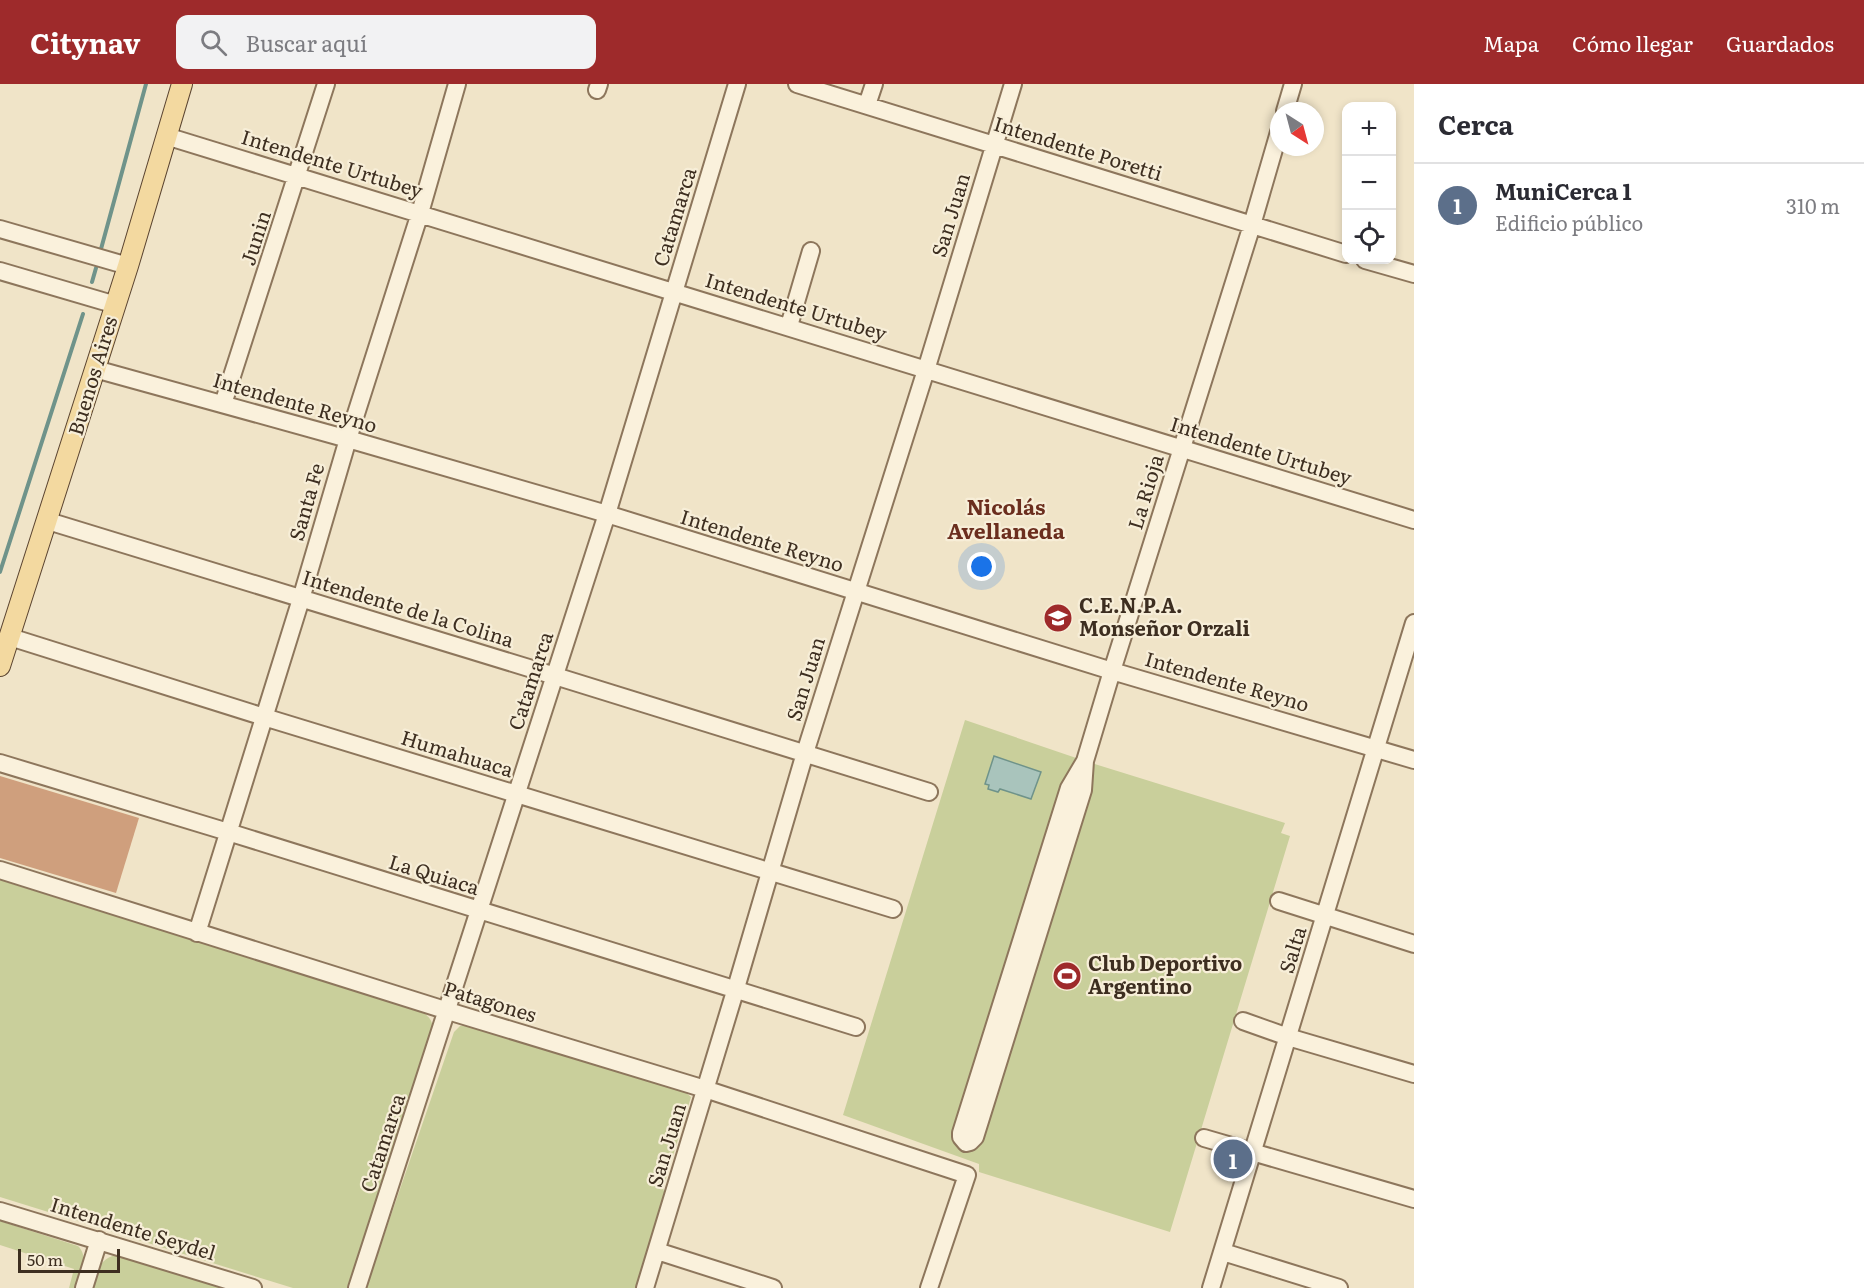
<!DOCTYPE html>
<html lang="es">
<meta charset="utf-8">
<style>
body{margin:0;font-family:Literata,serif;background:#f2f2f3;color:#2b2b33}
.controls{position:absolute;right:18px;top:18px;display:grid;overflow:hidden;border-radius:12px;box-shadow:0 3px 9px #0003}
.controls button{width:54px;height:54px;display:grid;place-items:center;padding:0;border:0;border-bottom:2px solid #e1e1e2;background:#fff;color:#2b2b33;font:30px sans-serif}
.compass{position:absolute;left:1270px;top:18px;width:54px;height:54px;border-radius:50%;background:#fff;box-shadow:0 3px 9px #0003;rotate:144deg}
.scale{position:absolute;left:18px;bottom:15px;width:102px;box-sizing:border-box;padding-left:6px;border:3px solid #3d2e20;border-top:0;font-size:16px;line-height:21px;white-space:nowrap;color:#3d2e20;-webkit-text-stroke:4px #f7eed8;paint-order:stroke}
.you{position:absolute;left:982px;top:483px;width:21px;height:21px;margin:-15px;border:4px solid #fff;border-radius:50%;background:#1a73e8;box-shadow:0 0 0 9px #1a73e833}
.badge{display:grid;place-items:center;width:39px;height:39px;border-radius:50%;background:#9e2a2b;color:#fff;font-size:20px;font-weight:700}
.pin{position:absolute;translate:-50% -50%;border:3px solid #fff;box-shadow:0 2px 6px #0006}
.list{margin:0;padding:0;list-style:none}
h2{display:flex;justify-content:space-between;align-items:center;height:78px;margin:0;padding:0 24px;font-size:26px}
h2 small{font-size:20px;font-weight:400;color:#7c7c81}
.list li{display:grid;grid-template-columns:39px 1fr auto;gap:18px;align-items:center;box-sizing:border-box;height:84px;padding:0 24px;border-top:2px solid #e1e1e2}
.list b{display:block;font-size:22px;white-space:nowrap}
.list p{margin:0;font-size:20px;white-space:nowrap;color:#7c7c81}
.list em{font-size:20px;font-style:normal;color:#7c7c81}
.icon{flex:none;width:33px;height:33px;fill:none;stroke:currentColor;stroke-width:2;stroke-linecap:round;stroke-linejoin:round}
.map{position:relative;flex:none;width:1414px;height:1204px;overflow:hidden}
header{display:flex;align-items:center;gap:36px;box-sizing:border-box;height:84px;padding:0 30px;background:#9e2a2b;color:#fff}
header strong{font-size:28px}
nav{display:flex;gap:33px;margin-inline-start:auto;font-size:21px}
.search{width:420px;height:54px;background:#f2f2f3;display:flex;align-items:center;gap:15px;box-sizing:border-box;padding:0 21px;border-radius:12px;color:#7c7c81;font-size:22px}
main{display:flex}
aside{flex:1;background:#fff}
.map>svg:first-child{display:block}
.green{fill:#c9cf9b}
.water{fill:#a9c4bc;stroke:#6f938a;stroke-width:1.5}
.lines{fill:none;stroke-linecap:round;stroke-linejoin:round}
.stream{stroke:#6f938a;stroke-width:4}
.building{fill:#cf9f7d}
.minor-casing{stroke:#8d765c;stroke-width:20}
.major-casing{stroke:#5b4430;stroke-width:22}
.minor{stroke:#faf1dc;stroke-width:16}
.major{stroke:#f3d9a0;stroke-width:20}
.labels{text-anchor:middle;stroke-width:4.5;stroke-linejoin:round;paint-order:stroke}
.street-label{font-size:20px;fill:#3d2e20;stroke:#f7eed8}
.poi-label{font-size:20px;font-weight:bold;fill:#3d2e20;stroke:#f7eed8;text-anchor:start}
.neighbourhood-label{font-size:21px;font-weight:bold;fill:#6b2e1e;stroke:#f7eed8}
</style>
<header>
<strong>Citynav</strong>
<div class="search"><svg class="icon" aria-label="search" viewBox="0 0 24 24"><circle cx="10" cy="10" r="6"/><path d="M15 15l6 6"/></svg>Buscar aquí</div>
<nav><a>Mapa</a><a>Cómo llegar</a><a>Guardados</a></nav>
</header>
<main>
<div class="map">
<svg width="1414" height="1204" viewBox="0 0 1414 1204">
<rect width="100%" height="100%" fill="#f0e4c8"/>
<path class="green" d="M965,636L1085,677L1285,739L1281,749L1290,752L1170,1148L979,1088V1080L843,1031Z
M0,796L423,928C429,933 433,937 433,946L347,1204H293L0,1113Z
M468,941L685,1008L691,1013L663,1104L666,1114L636,1204H366L454,948L460,942Z
M0,1137L78,1162C90,1174 80,1190 76,1204H69L74,1185L0,1161Z
M116,1171L120,1172L222,1204H91C95,1189 99,1175 116,1171Z"/>
<path class="water" d="M994,672L1041,688L1031,715L1000,705L998,708L988,705L989,701L985,700Z"/>
<g class="lines">
<path class="stream" d="M101,165L146,0
M92,198L96,184
M0,488L83,230"/>
</g>
<path class="building" d="M0,692L139,734L116,809L0,774Z"/>
<g class="lines">
<g class="minor-casing">
<path id="minor" d="M797,0L1346,170
M597,6L599,0
M867,21L874,0
M1285,27L1293,0
M166,52L1414,436
M0,145L128,182
M1365,176L1414,190
M0,187L116,221
M789,242L811,167
M95,285L348,355L607,430L1112,587L1414,676
M223,320L326,0
M48,437L555,592L929,708
M10,553L264,633L893,825
M1085,677L1069,704L961,1049V1053L966,1059L970,1058L975,1053L1083,706L1085,677L1112,587L1252,141L1279,48
M0,679L228,748L856,943
M0,786L448,927L705,1005L967,1091L929,1204
M1279,817L1414,860
M197,849L301,515L348,355L420,129L457,0
M1243,937L1288,953L1414,990
M1204,1054L1414,1115
M0,1127L253,1204
M657,1167L773,1204
M1223,1168L1339,1204
M84,1204L99,1156
M357,1204L607,430L737,0
M645,1204L736,904L805,669L926,286L1013,0
M1211,1204L1414,539"/>
</g>
<g class="major-casing">
<path id="major" d="M0,582L128,182L182,0"/>
</g>
<use href="#minor" class="minor"/>
<use href="#major" class="major"/>
</g>
<defs>
<g id="school-disc" transform="scale(1.5)"><circle r="9.5" fill="#9e2a2b" stroke="#f7eed8"/><path d="M0-5L7-2L0 1L-7-2ZM-4 1L0 2.5L4 1V4Q0 6-4 4Z" fill="#fff"/></g>
<g id="stadium-disc" transform="scale(1.5)"><circle r="9.5" fill="#9e2a2b" stroke="#f7eed8"/><path d="M0-5a6.5 5 0 1 0 0 10a6.5 5 0 1 0 0-10ZM-3.5-1.8h7v3.6h-7Z" fill="#fff"/></g>
</defs>
<g fill-rule="evenodd">
<use href="#school-disc" x="1058" y="534"/>
<use href="#stadium-disc" x="1067" y="892"/>
</g>
<g class="labels">
<g class="street-label">
<text transform="translate(1078 65) rotate(17)" y="7">Intendente Poretti</text>
<text transform="translate(332 80) rotate(17)" y="7">Intendente Urtubey</text>
<text transform="translate(951 131) rotate(-73)" y="7">San Juan</text>
<text transform="translate(675 133) rotate(-73)" y="7">Catamarca</text>
<text transform="translate(256 154) rotate(-72)" y="7">Junin</text>
<text transform="translate(796 223) rotate(17)" y="7">Intendente Urtubey</text>
<text transform="translate(93 292) rotate(-73)" y="7">Buenos Aires</text>
<text transform="translate(295 319) rotate(16)" y="7">Intendente Reyno</text>
<text transform="translate(1261 367) rotate(17)" y="7">Intendente Urtubey</text>
<text transform="translate(1146 408) rotate(-73)" y="7">La Rioja</text>
<text transform="translate(307 418) rotate(-74)" y="7">Santa Fe</text>
<text transform="translate(762 457) rotate(17)" y="7">Intendente Reyno</text>
<text transform="translate(408 525) rotate(17)" y="7">Intendente de la Colina</text>
<text transform="translate(806 595) rotate(-73)" y="7">San Juan</text>
<text transform="translate(531 597) rotate(-72)" y="7">Catamarca</text>
<text transform="translate(1227 598) rotate(16)" y="7">Intendente Reyno</text>
<text transform="translate(457 670) rotate(17)" y="7">Humahuaca</text>
<text transform="translate(434 791) rotate(17)" y="7">La Quiaca</text>
<text transform="translate(1293 866) rotate(-73)" y="7">Salta</text>
<text transform="translate(490 918) rotate(17)" y="7">Patagones</text>
<text transform="translate(383 1059) rotate(-72)" y="7">Catamarca</text>
<text transform="translate(667 1061) rotate(-73)" y="7">San Juan</text>
<text transform="translate(133 1145) rotate(17)" y="7">Intendente Seydel</text>
</g>
<g class="poi-label">
<text x="1079" y="529">C.E.N.P.A.<tspan x="1079" dy="23">Monseñor Orzali</tspan></text>
<text x="1088" y="887">Club Deportivo<tspan x="1088" dy="23">Argentino</tspan></text>
</g>
<g class="neighbourhood-label">
<text x="1006" y="431">Nicolás<tspan x="1006" dy="24">Avellaneda</tspan></text>
</g>
</g>
</svg>
<div class="controls">
<button>+</button>
<button>−</button>
<button><svg class="icon" aria-label="locate" viewBox="0 0 24 24"><circle cx="12" cy="12" r="6"/><path d="M12 2v4M12 18v4M2 12h4M18 12h4"/></svg></button>
</div>
<svg class="compass" viewBox="-18 -18 36 36"><path d="M0-13l5 13h-10z" fill="#e53935"/><path d="M0 13l5-13h-10z" fill="#7c7c81"/></svg>
<div class="scale">50 m</div>
<div class="you"></div>
<div class="pin badge" style="left:1233px;top:1075px;background:#5c6f8a">1</div>
</div>
<aside>
<h2>Cerca<small></small></h2>
<ul class="list">
<li><span class="badge" style="background:#5c6f8a">1</span><div><b>MuniCerca 1</b><p>Edificio público</p></div><em>310 m</em></li>
</ul>
</aside>
</main>
